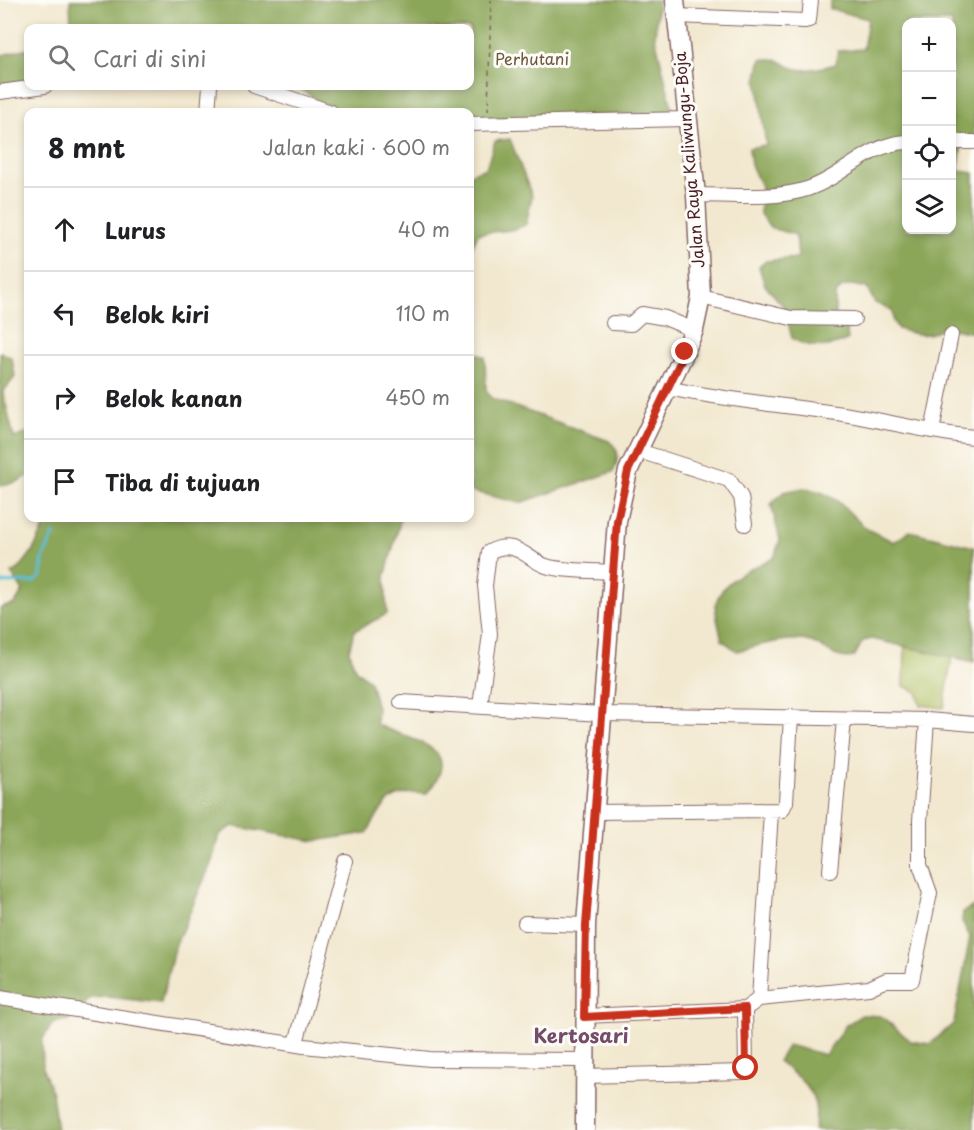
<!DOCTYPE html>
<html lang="id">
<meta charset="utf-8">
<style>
body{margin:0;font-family:"Playpen Sans",sans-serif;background:#f6f6f6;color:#202124}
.controls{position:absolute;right:18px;top:18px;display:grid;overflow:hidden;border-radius:12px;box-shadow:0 3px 9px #0003}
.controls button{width:54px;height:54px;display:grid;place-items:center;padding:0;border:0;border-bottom:2px solid #e0e0e0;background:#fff;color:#202124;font:30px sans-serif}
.stop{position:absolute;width:18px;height:18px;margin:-14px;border:4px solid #c8321e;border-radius:50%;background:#fff}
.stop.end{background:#c8321e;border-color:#fff;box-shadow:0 2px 6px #0008}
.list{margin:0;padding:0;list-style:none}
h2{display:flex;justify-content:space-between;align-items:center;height:78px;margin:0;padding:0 24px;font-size:26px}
h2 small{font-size:20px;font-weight:400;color:#757577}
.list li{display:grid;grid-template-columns:39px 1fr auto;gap:18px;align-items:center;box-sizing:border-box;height:84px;padding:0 24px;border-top:2px solid #e0e0e0}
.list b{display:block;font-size:22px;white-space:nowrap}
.list em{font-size:20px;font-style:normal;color:#757577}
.icon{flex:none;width:33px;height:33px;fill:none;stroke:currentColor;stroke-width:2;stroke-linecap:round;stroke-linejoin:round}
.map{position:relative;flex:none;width:974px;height:1130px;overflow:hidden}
.search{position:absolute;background:#fff;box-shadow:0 3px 9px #0003;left:24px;top:24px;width:450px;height:66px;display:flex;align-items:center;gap:15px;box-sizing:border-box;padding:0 21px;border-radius:12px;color:#757577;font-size:22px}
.panel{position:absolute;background:#fff;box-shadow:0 3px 9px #0003;left:24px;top:108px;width:450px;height:414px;border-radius:12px}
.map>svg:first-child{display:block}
.green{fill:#afbf62;stroke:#7c6f46;stroke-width:1.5}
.forest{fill:#8ba658;stroke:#6a6242;stroke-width:1.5;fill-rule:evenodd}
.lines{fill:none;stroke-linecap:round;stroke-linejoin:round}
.stream{stroke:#5bc0d8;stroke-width:3}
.minor-casing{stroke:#856564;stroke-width:16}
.major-casing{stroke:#856564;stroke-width:21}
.path{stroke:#856564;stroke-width:1.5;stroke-dasharray:4.5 4.5;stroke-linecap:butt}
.minor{stroke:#fff;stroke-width:14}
.major{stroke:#fff;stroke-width:18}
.route{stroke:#c8321e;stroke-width:8}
.labels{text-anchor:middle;stroke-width:6;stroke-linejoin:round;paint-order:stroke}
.park-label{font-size:16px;fill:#6d573e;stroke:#fdfcf7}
.street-label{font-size:16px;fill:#4a1f2b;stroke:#fdfcf7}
.quarter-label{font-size:20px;font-weight:bold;fill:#744d6c;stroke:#fdfcf7}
</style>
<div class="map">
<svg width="974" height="1130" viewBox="0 0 974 1130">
<rect width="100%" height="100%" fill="#fdfcf7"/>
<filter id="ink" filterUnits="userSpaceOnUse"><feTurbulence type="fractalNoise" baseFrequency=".0167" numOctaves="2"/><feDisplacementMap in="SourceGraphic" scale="12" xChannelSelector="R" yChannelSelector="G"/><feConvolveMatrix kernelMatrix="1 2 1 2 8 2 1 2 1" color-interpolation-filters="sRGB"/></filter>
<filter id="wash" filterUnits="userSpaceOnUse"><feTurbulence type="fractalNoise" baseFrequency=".008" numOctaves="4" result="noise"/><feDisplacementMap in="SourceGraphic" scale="24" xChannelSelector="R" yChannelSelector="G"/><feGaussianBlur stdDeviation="1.35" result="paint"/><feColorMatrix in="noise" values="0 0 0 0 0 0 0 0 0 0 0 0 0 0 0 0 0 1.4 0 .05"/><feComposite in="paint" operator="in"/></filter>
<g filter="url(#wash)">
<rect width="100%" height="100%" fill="#f2e8cf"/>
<path class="green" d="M905,646L952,656L944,708L921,705L917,692L904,686Z"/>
<path class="forest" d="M70,0H658L655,37L673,112L470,122V112H335L296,86H470V28H71Z
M830,0H974V137L963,139L958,171L974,173V333L942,327C929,339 913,334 898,329L893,321L892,310L875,303L867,288L852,285L842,287L835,295V314L846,326L848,339C832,349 807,349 792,338L784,307L765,285L759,267L766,261L798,258L796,235L771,228L760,214L761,186L751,165L749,148L766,145L757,77L761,59C783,59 775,60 793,68C804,73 825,67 836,64L838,51L863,49L868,19L830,9ZM906,22H952V230H906Z
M28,48V80L0,86L2,55Z
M510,139L532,196L526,224C514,233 493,230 478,234L470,251V174L486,168L495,141Z
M470,351L485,357L486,390L491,398L609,441C621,451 619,459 613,472L520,503L470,491Z
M0,352L12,358L15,377L3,392L14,438L28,433V476L17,482L0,486Z
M803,488C840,494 839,505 865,527C873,533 885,537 894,542L910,531L974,547V662L872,639L863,641L854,657C834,661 828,648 811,642C789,635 759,646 737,651L722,640C720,630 714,613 716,603C723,577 753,568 774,558L780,540L771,504L784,492Z
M49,518H401L385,577L387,614L354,631L349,651L355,669L370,682L377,708L376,724C410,742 469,745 426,794C389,790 385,803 367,833L314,841L233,826L219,835L212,861L174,949L161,1003L108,997L91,998L70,1019L53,1023L42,1040L43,1069L52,1093L57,1130H0V608L15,604L23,591L11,573L19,569L32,552Z
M974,906V1130H814C822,1093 804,1082 778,1061L788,1045L825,1055L846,1025L862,1015L881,1016L911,1041L930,1044L954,1023L970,937L962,921L963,912Z"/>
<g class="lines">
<path class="stream" d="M0,583L34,582L41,576L43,558L54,534"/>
</g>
</g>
<g filter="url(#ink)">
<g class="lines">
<g class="minor-casing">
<path id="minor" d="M676,16L805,21L809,20L811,0
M254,86L331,112
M0,92L45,86
M208,112L210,86
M470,124L686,119
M952,142H974
M696,195C731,195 772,200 807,189C842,178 868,144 906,142
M701,297L791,318L854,319
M613,323L631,324L642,314L665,318L694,330
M667,388C725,400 784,405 843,414C887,421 930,433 974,437
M932,431L951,335
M636,450L729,480L741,497L745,524
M401,702L602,714L927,720L974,724
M480,706L490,634L485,586L489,552C516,538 526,559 546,566C566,572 591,570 612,572
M594,812L782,810L786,802L791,717
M830,871L844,720
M525,923L586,925
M0,998L304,1046L430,1059L584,1060
M759,999L771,812
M584,1016L745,1009L759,999L869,988L886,980H912L930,893L920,865V821L927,720
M296,1043L345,861
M584,1076L743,1072L746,1068L745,1009"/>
</g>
<g class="major-casing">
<path id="major" d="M585,1130L586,925L617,521L628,471L685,352L694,330L701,297L696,195L675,0"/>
</g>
<path class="path" d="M488,111L491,0"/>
<use href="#minor" class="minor"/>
<use href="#major" class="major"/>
</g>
</g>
<g class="lines" filter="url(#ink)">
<path class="route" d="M685,352L628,471L617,521L586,925L584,1017L745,1008L746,1068"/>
</g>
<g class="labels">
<g class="park-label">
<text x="532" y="65">Perhutani</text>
</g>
<g class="street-label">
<text transform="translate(689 160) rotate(-95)" y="6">Jalan Raya Kaliwungu-Boja</text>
</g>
<g class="quarter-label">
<text x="581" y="1043">Kertosari</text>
</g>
</g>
</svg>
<div class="controls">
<button>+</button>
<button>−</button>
<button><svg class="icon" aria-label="locate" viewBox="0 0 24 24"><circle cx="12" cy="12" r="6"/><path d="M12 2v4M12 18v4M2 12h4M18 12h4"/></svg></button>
<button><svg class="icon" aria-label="layers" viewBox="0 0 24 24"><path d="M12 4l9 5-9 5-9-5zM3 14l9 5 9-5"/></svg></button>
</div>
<div class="stop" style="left:746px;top:1068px"></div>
<div class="stop end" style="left:685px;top:352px"></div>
<div class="search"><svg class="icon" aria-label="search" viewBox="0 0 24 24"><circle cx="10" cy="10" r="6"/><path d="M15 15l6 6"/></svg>Cari di sini</div>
<section class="panel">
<h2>8 mnt<small>Jalan kaki · 600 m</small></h2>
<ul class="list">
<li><svg class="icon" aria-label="ahead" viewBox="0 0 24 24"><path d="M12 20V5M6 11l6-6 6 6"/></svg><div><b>Lurus</b></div><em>40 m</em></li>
<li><svg class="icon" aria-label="left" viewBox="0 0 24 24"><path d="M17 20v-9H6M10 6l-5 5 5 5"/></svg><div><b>Belok kiri</b></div><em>110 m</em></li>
<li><svg class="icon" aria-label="right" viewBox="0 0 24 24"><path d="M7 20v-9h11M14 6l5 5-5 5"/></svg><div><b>Belok kanan</b></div><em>450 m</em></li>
<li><svg class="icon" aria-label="arrive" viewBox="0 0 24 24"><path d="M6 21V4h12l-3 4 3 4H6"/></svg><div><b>Tiba di tujuan</b></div></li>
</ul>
</section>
</div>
